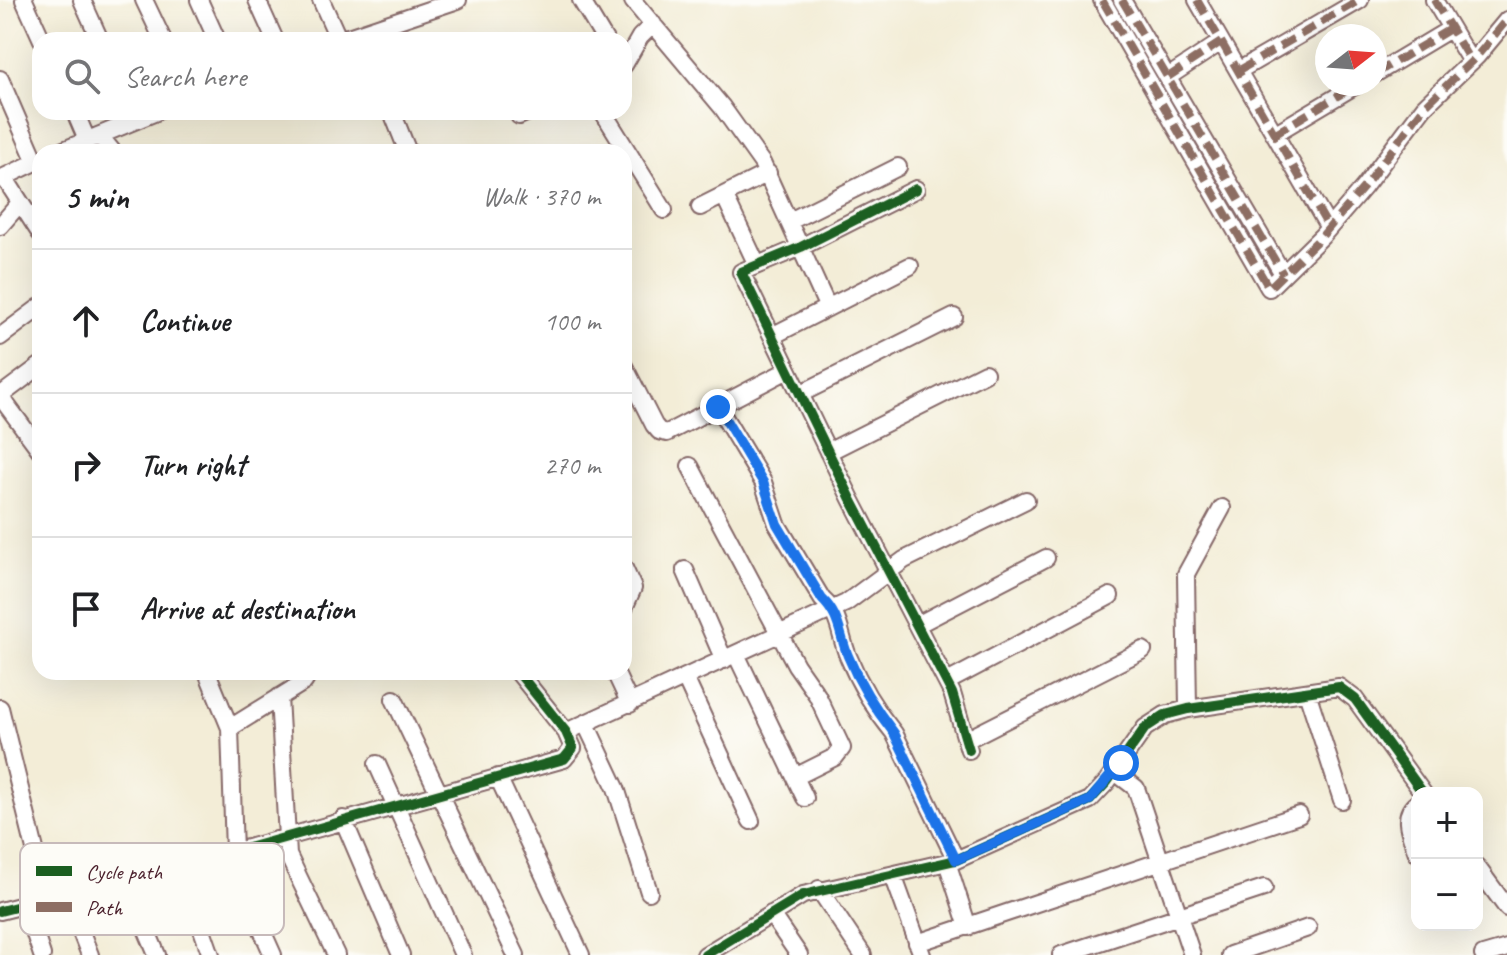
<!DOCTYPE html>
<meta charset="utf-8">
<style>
body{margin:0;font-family:Caveat,sans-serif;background:#f2f2f2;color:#202124}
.controls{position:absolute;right:24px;bottom:24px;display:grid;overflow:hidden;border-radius:16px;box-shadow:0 8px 32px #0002}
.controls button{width:72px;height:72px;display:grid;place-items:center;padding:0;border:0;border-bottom:2px solid #e0e0e0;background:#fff;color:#202124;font:40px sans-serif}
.compass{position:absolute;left:1315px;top:24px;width:72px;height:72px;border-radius:50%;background:#fff;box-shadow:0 8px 32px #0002;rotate:73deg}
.stop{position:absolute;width:24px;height:24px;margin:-18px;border:6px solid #1a73e8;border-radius:50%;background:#fff}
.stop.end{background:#1a73e8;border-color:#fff;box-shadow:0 2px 8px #0008}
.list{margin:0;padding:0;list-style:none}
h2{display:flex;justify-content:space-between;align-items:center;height:104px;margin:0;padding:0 32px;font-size:34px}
h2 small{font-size:26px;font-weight:400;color:#757577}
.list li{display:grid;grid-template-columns:52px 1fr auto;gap:24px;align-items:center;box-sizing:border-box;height:144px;padding:0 32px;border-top:2px solid #e0e0e0}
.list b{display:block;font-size:30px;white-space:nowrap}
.list em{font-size:26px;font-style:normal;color:#757577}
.icon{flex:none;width:44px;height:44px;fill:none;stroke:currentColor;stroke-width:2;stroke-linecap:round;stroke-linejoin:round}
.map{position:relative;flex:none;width:1507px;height:955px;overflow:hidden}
.search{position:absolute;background:#fff;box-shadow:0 8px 32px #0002;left:32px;top:32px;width:600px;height:88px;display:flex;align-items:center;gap:20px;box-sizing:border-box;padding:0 28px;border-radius:24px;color:#757577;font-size:30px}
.panel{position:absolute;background:#fff;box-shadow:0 8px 32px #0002;left:32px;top:144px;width:600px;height:536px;border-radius:24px}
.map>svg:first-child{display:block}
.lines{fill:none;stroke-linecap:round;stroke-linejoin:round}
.minor-casing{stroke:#856767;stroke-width:20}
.minor{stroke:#fff;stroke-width:16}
.quiet{stroke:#8d6e63;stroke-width:8;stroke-dasharray:16 8;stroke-linecap:butt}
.cycleway-casing{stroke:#fdfcf7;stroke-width:15}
.cycleway{stroke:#1b5e20;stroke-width:10}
.route{stroke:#1a73e8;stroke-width:10}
.key{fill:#fdfcf7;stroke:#c7baba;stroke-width:2}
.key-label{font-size:22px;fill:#4a1f2b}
</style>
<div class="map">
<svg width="1507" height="955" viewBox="0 0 1507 955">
<rect width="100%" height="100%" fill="#fdfcf7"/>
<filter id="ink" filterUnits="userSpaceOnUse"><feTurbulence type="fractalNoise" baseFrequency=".0125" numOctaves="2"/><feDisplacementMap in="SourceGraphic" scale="16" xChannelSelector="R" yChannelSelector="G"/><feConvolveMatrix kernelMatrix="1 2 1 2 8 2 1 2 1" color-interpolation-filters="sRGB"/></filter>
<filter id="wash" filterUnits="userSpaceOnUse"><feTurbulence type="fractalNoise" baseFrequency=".006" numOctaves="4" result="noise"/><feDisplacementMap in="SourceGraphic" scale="32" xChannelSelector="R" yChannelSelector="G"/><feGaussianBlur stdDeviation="1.8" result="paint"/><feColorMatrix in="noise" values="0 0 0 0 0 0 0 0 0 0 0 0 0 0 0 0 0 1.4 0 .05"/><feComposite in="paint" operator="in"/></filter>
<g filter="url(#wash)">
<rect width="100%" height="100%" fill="#f3edd7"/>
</g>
<g filter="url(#ink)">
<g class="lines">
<g class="minor-casing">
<path id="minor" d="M24,0L42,40
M82,0L100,40
M144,0L163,40
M199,0L217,40
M257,0L275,40
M321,0L339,40
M581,0L605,40
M1102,0L1269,288L1322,236L1364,187L1424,107L1477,56L1507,20
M1122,0L1283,274
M1197,0L1329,228
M1434,0L1471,62
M633,1L722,107L762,163L828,308
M339,40L458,0
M624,65L640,37L653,24
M1238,71L1360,0
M1375,74L1450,29
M1168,77L1221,42
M0,79L36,162
M75,112L87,140
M392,112L408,152
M603,112L664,210
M519,116L528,112
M1274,134L1358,84
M100,136L113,152
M59,152L156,112
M4,177L40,233
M0,179L40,160
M916,189L801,247L741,272L851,499L952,693L969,750
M724,195L757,265
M700,207L768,173
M790,221L898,167
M0,226L19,204
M772,336L910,266
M0,337L40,307
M40,366L0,396L40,450
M624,366L654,425L659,431L667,433L788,370
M800,394L954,317
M718,407L763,482L777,524L822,599C841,616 839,634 848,656C859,683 875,710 894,733L956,860
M828,452L985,373
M690,466L796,665L817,695L842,748L835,757L795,777
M624,568L633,588L624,608
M685,570L724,660
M917,625L1046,558
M736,654L805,798
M207,672L230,728L234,852L243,888L273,955
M615,672L630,704
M686,680L751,821
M947,682L1110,596
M1307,692L1342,800
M279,697L288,855L336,955
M394,699L516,955
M0,708L47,898
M1188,709L1186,574L1222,508
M586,724L616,788L649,892
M230,728L304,682L310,672
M566,732L846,603L904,560L1026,500
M966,740L1143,650
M377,764L463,955
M1115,772L1136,788L1192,955
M498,777L581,955
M1417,803C1400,816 1411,835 1417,853
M343,819L401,955
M947,862L968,927
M180,867L211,955
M1477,867L1507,908
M893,875L922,955
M125,879L157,955
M819,889L863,955
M66,894L90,955
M25,904L42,955
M0,911L234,852L564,759L573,748L566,732L518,672
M771,914L799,955
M917,943L1299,815
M705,955L803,895L956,860L1090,800L1107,782L1145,728L1165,715L1188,709L1339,687L1355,699L1423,793
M1061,955L1264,888
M1230,955L1308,928
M1483,955L1507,948"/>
</g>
<use href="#minor" class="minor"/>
<path class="quiet" d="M1102,0L1269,288L1322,236L1364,187L1424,107L1477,56L1507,20
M1122,0L1283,274
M1197,0L1329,228
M1434,0L1471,62
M1238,71L1360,0
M1375,74L1450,29
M1168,77L1221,42
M1274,134L1358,84"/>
<g class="cycleway-casing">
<path id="cycleway" d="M916,189L801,247L741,272L851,499L952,693L969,750
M0,911L234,852L564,759L573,748L566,732L518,672
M705,955L803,895L956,860L1090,800L1107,782L1145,728L1165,715L1188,709L1339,687L1355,699L1423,793"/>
</g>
<use href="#cycleway" class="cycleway"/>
</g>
</g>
<g class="lines" filter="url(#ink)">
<path class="route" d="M718,407L763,482L777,524L822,599C840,616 839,634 848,656C859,683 876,710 894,733L956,860L1090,800L1121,763"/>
</g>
<rect x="20" y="843" width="264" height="92" rx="12" class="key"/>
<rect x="36" y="866" width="36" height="10" fill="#1b5e20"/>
<rect x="36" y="902" width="36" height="10" fill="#8d6e63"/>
<g class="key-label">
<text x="86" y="879">Cycle path</text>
<text x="86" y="915">Path</text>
</g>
</svg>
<div class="controls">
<button>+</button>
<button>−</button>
</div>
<svg class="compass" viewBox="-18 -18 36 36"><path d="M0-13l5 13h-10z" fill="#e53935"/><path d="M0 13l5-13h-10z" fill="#757577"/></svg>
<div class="stop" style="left:1121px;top:763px"></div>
<div class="stop end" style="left:718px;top:407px"></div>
<div class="search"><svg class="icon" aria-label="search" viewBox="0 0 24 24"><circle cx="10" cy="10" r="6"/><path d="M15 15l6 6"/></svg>Search here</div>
<section class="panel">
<h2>5 min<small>Walk · 370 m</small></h2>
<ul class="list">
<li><svg class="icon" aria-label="ahead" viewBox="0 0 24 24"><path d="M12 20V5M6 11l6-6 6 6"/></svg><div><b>Continue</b></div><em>100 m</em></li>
<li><svg class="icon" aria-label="right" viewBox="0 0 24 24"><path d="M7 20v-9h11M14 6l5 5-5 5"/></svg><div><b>Turn right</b></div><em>270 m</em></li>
<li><svg class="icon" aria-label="arrive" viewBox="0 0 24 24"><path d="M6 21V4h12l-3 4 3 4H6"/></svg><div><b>Arrive at destination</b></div></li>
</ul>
</section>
</div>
